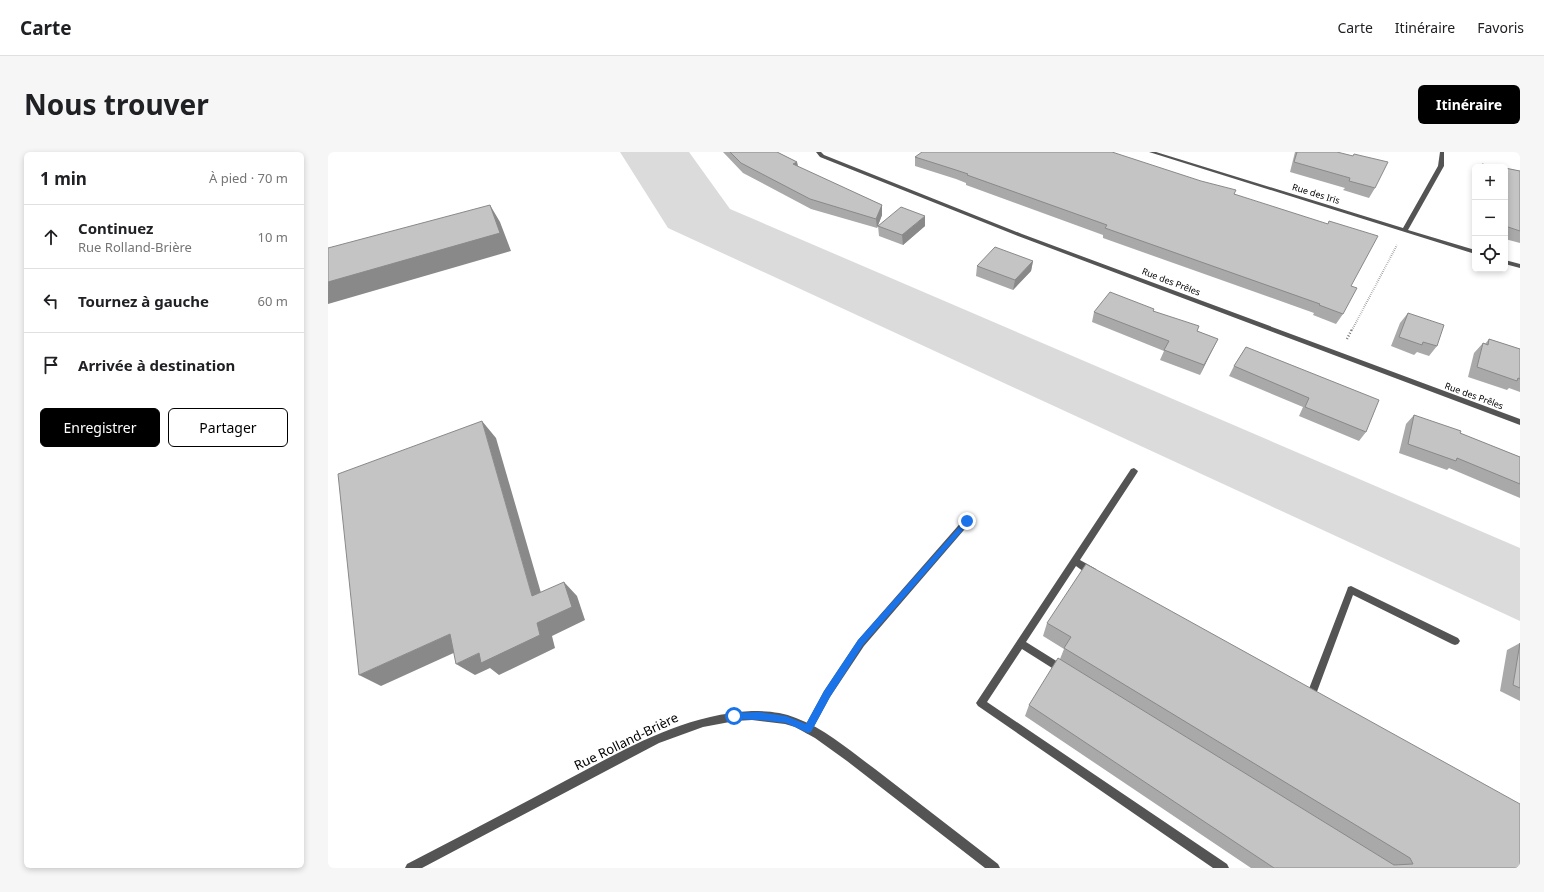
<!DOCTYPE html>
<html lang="fr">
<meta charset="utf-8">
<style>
body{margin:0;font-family:"Noto Sans",sans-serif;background:#f6f6f6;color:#202124}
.controls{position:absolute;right:12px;top:12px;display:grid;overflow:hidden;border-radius:6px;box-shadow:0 2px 6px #0003}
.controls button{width:36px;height:36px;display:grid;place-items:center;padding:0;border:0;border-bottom:1px solid #e0e0e0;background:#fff;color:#202124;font:20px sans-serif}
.stop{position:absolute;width:12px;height:12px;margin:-9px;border:3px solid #1a73e8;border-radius:50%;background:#fff}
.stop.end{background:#1a73e8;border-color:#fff;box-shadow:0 1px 4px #0008}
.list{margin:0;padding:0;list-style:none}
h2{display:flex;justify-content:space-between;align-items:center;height:52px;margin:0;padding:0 16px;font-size:17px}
h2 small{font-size:13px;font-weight:400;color:#757577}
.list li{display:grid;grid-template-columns:26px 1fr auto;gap:12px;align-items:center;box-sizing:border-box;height:64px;padding:0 16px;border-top:1px solid #e0e0e0}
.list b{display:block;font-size:15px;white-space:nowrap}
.list p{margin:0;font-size:13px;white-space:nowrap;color:#757577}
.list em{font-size:13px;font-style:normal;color:#757577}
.actions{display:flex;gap:8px;padding:12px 16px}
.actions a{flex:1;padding:9px 0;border:1px solid #000;border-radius:6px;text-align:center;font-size:14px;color:#000}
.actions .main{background:#000;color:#fff}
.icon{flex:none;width:22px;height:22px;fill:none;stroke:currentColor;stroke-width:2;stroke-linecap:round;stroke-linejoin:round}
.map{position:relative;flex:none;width:1192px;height:716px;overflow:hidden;border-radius:6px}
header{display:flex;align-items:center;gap:24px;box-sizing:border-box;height:56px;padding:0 20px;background:#fff;border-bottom:1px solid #e0e0e0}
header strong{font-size:19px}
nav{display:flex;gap:22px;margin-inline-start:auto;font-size:14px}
.intro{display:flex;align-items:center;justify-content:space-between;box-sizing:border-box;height:96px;padding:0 24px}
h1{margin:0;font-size:28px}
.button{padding:10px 18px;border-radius:6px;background:#000;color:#fff;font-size:14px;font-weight:700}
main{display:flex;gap:24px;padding:0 24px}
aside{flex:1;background:#fff;border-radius:6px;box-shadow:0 2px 6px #0003}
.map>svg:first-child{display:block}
.green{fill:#dbdbdb}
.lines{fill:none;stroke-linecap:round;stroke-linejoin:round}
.path-far1{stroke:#767676;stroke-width:2;stroke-dasharray:0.5 1.5;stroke-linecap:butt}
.path{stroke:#767676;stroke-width:2.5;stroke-dasharray:1 2;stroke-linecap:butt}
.lane{fill:#545454;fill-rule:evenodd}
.street{fill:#545454;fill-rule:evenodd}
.wall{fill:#a9a9a9}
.shaded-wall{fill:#898989}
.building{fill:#c4c4c4;stroke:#898989}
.route{fill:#1a73e8}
.labels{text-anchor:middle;stroke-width:3;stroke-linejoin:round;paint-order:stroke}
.far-street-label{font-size:9px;fill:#000;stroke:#fff}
.near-street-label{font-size:13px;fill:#000;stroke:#fff}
</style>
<header>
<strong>Carte</strong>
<nav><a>Carte</a><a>Itinéraire</a><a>Favoris</a></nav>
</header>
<div class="intro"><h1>Nous trouver</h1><a class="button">Itinéraire</a></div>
<main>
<aside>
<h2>1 min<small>À pied · 70 m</small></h2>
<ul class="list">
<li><svg class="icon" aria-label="ahead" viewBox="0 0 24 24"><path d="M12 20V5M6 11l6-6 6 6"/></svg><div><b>Continuez</b><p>Rue Rolland-Brière</p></div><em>10 m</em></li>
<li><svg class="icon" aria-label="left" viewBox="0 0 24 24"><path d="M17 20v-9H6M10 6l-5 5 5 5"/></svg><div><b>Tournez à gauche</b></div><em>60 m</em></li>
<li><svg class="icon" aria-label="arrive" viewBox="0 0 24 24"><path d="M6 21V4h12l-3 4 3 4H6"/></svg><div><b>Arrivée à destination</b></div></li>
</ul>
<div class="actions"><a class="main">Enregistrer</a><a>Partager</a></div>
</aside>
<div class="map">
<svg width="1192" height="716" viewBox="0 0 1192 716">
<rect width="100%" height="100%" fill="#fff"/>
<path class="green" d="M292,0H361L402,57L1192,396V469L340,76Z"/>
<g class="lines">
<path class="path-far1" d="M1024,178L1069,93"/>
<path class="path" d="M1019,187L1024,177"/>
<path class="lane" d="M806,316L810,319L809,321L752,408L768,417L769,420L768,423C761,425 754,418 748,414L698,490L738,515L740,518L738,521L735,522L732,521L694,497L659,550L899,712L901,716H885L650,554L648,551L803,317Z
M639,366L642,367L643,369L642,371L536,494L502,545L483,580L480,582L477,580L475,577L477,574L496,539L530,488L636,367Z
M1023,434L1130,486L1132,489L1130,492L1127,493L1124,492L1025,443L987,545L984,547L981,545L979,542L1019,438L1020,435Z"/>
<path class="street" d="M488,0H493L496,3L694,82L1192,267V273L690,84L492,5Z
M821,0H828L1075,76L1110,14L1112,0H1116V14L1080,78L1147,98V102Z
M1177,108L1192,112V116L1177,112Z
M424,559C439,559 454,560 468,566C498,577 522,599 547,617C588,649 629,680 670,712L672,716H657L519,609L487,586L467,575L457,572L424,568L407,569L375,575L331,591L94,716H77L79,712C131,685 183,658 235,630C296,598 353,563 424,559Z"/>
</g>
<path class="wall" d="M395,0H449L469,10L470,15L554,53V63L549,76L483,57L415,21Z
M967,0H1009L1047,36L1041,46L1015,38L1017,36L962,20Z
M587,5L907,42L1023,134L1015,162L1008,172L985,163L986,161L775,86V83L638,33V31L628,27L587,14Z
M1177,16L1192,19V91L1177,87Z
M550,74H597L575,93L551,84Z
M705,109L703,119L685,138L648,124L649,114Z
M825,159L869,179L890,187L872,223L832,208L836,199L764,170L766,160Z
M1080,161L1109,194L1101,204L1089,200L1086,203L1063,194L1072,171Z
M1161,187L1192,197V240L1181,236L1179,238L1140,225L1146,201L1155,191L1157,192Z
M918,195L1038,280L1031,289L971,264L975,255L901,224L906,214Z
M1086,263L1192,305V346L1121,316L1119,318L1071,301L1078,272Z
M719,471L1192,716H923L697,564L701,553L732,507L736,497L715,484Z
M1192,491V549L1172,539L1179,498Z"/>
<path class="shaded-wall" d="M469,10L471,20L465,12Z
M162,53L172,70L183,99L0,152V130Z
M554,53V63L549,76L548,67Z
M597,64V74L575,93L574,83Z
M705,109L703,119L685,138L687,128Z
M890,187L885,196L872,223L876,213Z
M154,269L168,286L218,458L204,444Z
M236,430L249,444L257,468L224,484L227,496L171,523L162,516L147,523L128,512L151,501L209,471Z
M122,482L141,494L53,534L31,523Z"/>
<path class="building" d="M402,0H449L469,10L465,12L554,53L548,67L482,47L413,11Z
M594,0H784L873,29L908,38L906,42L1000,72L1001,69L1050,84L1023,134L1029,136L1015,162L991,153L992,152L777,76L779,73L639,23L640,22L628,18L587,5Z
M969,0H1009L1025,4L1026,2L1060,10L1047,36L1021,29L1022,26L966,10Z
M1154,12L1169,15H1154Z
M1177,16L1192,19V79L1177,74Z
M162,53L172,81L0,130V96Z
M573,55L597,64L574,83L550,74Z
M667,95L705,109L687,128L649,114Z
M782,140L826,157L825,159L871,174L869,179L890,187L876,213L836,198L841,189L766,160Z
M1080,161L1116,173L1109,194L1095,190L1094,193L1071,185Z
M1161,187L1192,197V227L1190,226L1189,229L1149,215L1155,191L1160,193Z
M918,195L1051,248L1038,280L977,255L981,246L906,214Z
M1086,263L1133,279L1132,281L1192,305V332L1129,306L1128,309L1080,292Z
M154,269L204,444L236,430L244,455L209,471L212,483L153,511L151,501L128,512L122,482L31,523L10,322Z
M758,412L1192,652V716H946L701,553L730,506L1066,713L1085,712L1082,706L736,496L743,485L719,471Z
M1192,491V536L1185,533Z"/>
<path class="route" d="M639,366L642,369L641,371L535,493L502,545L483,580L480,581L458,571L431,568L403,567L402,564L406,561L431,560L458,564L478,572L496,539L530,488Z"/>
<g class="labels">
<g class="far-street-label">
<text transform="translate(988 42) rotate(17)" y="3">Rue des Iris</text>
<text transform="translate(843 130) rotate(21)" y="3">Rue des Prêles</text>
<text transform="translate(1146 244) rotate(20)" y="3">Rue des Prêles</text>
</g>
<g class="near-street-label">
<text transform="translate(298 589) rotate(-26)" y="5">Rue Rolland-Brière</text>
</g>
</g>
</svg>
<div class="controls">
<button>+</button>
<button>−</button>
<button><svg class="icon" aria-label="locate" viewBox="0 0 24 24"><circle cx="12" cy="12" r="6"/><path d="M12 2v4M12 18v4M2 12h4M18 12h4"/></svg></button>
</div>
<div class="stop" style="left:406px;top:564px"></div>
<div class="stop end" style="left:639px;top:369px"></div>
</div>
</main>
